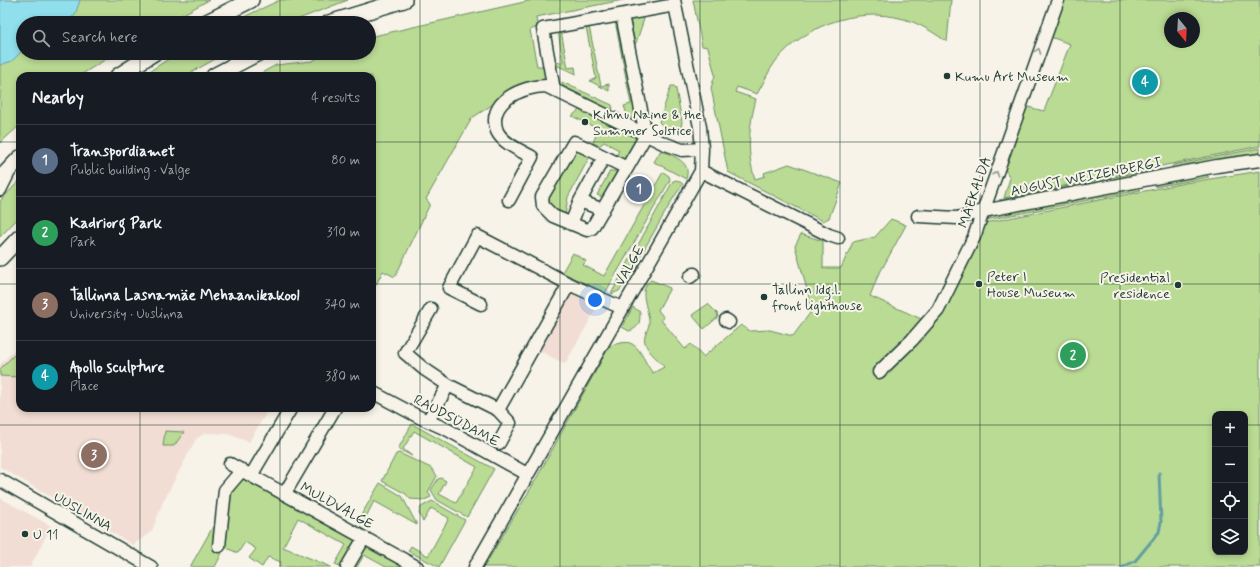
<!DOCTYPE html>
<meta charset="utf-8">
<style>
body{margin:0;font-family:Mynerve,sans-serif;background:#242831;color:#f1f3f6}
.controls{position:absolute;right:12px;bottom:12px;display:grid;overflow:hidden;border-radius:8px;box-shadow:0 2px 6px #0003}
.controls button{width:36px;height:36px;display:grid;place-items:center;padding:0;border:0;border-bottom:1px solid #363941;background:#171b24;color:#f1f3f6;font:20px sans-serif}
.compass{position:absolute;left:1164px;top:12px;width:36px;height:36px;border-radius:50%;background:#171b24;box-shadow:0 2px 6px #0003;rotate:162deg}
.you{position:absolute;left:595px;top:300px;width:14px;height:14px;margin:-10px;border:3px solid #fff;border-radius:50%;background:#1a73e8;box-shadow:0 0 0 6px #1a73e833}
.badge{display:grid;place-items:center;width:26px;height:26px;border-radius:50%;background:#7c3aed;color:#fff;font-size:13px;font-weight:700}
.pin{position:absolute;translate:-50% -50%;border:2px solid #fff;box-shadow:0 1px 4px #0006}
.list{margin:0;padding:0;list-style:none}
h2{display:flex;justify-content:space-between;align-items:center;height:52px;margin:0;padding:0 16px;font-size:17px}
h2 small{font-size:13px;font-weight:400;color:#9ea1a6}
.list li{display:grid;grid-template-columns:26px 1fr auto;gap:12px;align-items:center;box-sizing:border-box;height:72px;padding:0 16px;border-top:1px solid #363941}
.list b{display:block;font-size:15px;white-space:nowrap}
.list p{margin:0;font-size:13px;white-space:nowrap;color:#9ea1a6}
.list em{font-size:13px;font-style:normal;color:#9ea1a6}
.icon{flex:none;width:22px;height:22px;fill:none;stroke:currentColor;stroke-width:2;stroke-linecap:round;stroke-linejoin:round}
.map{position:relative;flex:none;width:1260px;height:567px;overflow:hidden}
.search{position:absolute;background:#171b24;box-shadow:0 2px 6px #0003;left:16px;top:16px;width:360px;height:44px;display:flex;align-items:center;gap:10px;box-sizing:border-box;padding:0 14px;border-radius:22px;color:#9ea1a6;font-size:15px}
.panel{position:absolute;background:#171b24;box-shadow:0 2px 6px #0003;left:16px;top:72px;width:360px;height:340px;border-radius:12px}
.map>svg:first-child{display:block}
.built{fill:#f1ddd3}
.green{fill:#badb94;stroke:#6c8c64;fill-rule:evenodd}
.water{fill:#90dfed;stroke:#639ea3}
.lines{fill:none;stroke-linecap:round;stroke-linejoin:round}
.stream{stroke:#639ea3;stroke-width:3}
.minor-casing{stroke:#1f3d34;stroke-width:15}
.major-casing{stroke:#1f3d34;stroke-width:18}
.minor{stroke:#f7f3e8;stroke-width:12}
.major{stroke:#f7f3e8;stroke-width:15}
.oneway{stroke:#8b988e}
.grid{fill:none;stroke:#1f3d34;stroke-width:1;stroke-opacity:0.55}
.poi-dot{fill:#1f3d34;stroke:#f7f3e8;stroke-width:1.5}
.labels{text-anchor:middle;stroke-width:4;stroke-linejoin:round;paint-order:stroke}
.poi-label{font-size:14px;fill:#1f3d34;stroke:#f7f3e8;text-anchor:start}
.street-label{font-size:14px;fill:#1f3d34;stroke:#f7f3e8}
</style>
<div class="map">
<svg width="1260" height="567" viewBox="0 0 1260 567">
<rect width="100%" height="100%" fill="#f7f3e8"/>
<filter id="ink" filterUnits="userSpaceOnUse"><feTurbulence type="fractalNoise" baseFrequency=".025" numOctaves="2"/><feDisplacementMap in="SourceGraphic" scale="8" xChannelSelector="R" yChannelSelector="G"/><feConvolveMatrix kernelMatrix="1 2 1 2 8 2 1 2 1" color-interpolation-filters="sRGB"/></filter>
<g filter="url(#ink)">
<path class="built" d="M561,280L600,302L565,364L528,345Z
M20,344V408H269L249,442L228,434L205,433L196,439L162,504L152,531L133,545L0,467V365Z
M0,498L51,526L30,567H0Z"/>
<path class="green" d="M0,0H209L167,23H23V53H116L79,76H20V125L0,143Z
M280,0H348L288,23H231Z
M533,0H623L536,17L537,27L530,30L537,66H544L546,77L519,87L472,118L426,199L430,204L395,277L383,271L372,292V76H256L276,65L312,61L327,53H369V37Z
M693,0H951L947,42C936,34 925,27 913,22C865,4 807,22 775,62C768,72 763,84 757,94L737,87L735,92L756,99C749,127 746,152 755,179L765,176L764,173L789,164L842,183L829,218L823,221L728,172L711,88L715,75L708,47L702,46Z
M1058,0H1260V146L1004,198L1010,178L1003,166L1024,106L1044,111L1070,44L1045,35ZM1170,18H1194V42H1170Z
M645,16L636,43L635,44L630,19Z
M615,21H617L636,116L635,119L628,117L624,106L631,104Z
M589,26L601,86L609,84V91L590,81L596,78L586,27Z
M558,31H561L568,68L575,67L576,74L556,65L557,63L563,62Z
M178,53H226L185,76H142Z
M562,82L612,105L613,109L611,110L563,86Z
M671,86H674L676,89L682,122L681,127L678,131L666,129L659,122Z
M580,109L634,135L636,140L628,157L624,160L616,157L619,150L604,142L599,146L593,143L598,129L572,116Z
M1260,148V153L1171,169L1173,165Z
M575,149L590,156L568,197L565,216L551,210L547,199Z
M661,150C674,157 692,161 686,179L654,162Z
M1159,168L1160,171L1003,202L999,200Z
M610,171H615L618,177L605,198L597,195Z
M1260,171V567H484L531,488L609,347C612,344 616,344 621,343C639,338 643,362 653,373L664,367C659,360 649,353 646,345C641,336 650,330 649,321C648,307 637,290 651,280L670,288L658,310L664,318L661,320L685,349L691,344L703,357L741,325L750,331L770,330L793,336L810,313L809,297L795,246L801,234L823,241V268H841L853,242L875,237L891,219L906,225L877,278L870,296L928,322L979,224L1185,183ZM1215,414H1245V552H1215Z
M663,172L669,176L670,180L604,295L567,275L566,277L561,274L573,253L586,261L583,265L604,276Z
M1205,174L1209,177L1155,187L1158,183Z
M20,180V216L0,237V201Z
M677,180L683,184L674,197L623,286L619,291L611,294L673,181Z
M1138,187L1141,190L986,220L995,215Z
M708,304L717,313L718,317L704,329L692,315Z
M633,307L640,312C640,321 640,328 629,331L622,327Z
M18,351V377L0,376V369Z
M412,424L494,469L467,517L437,500L431,490L438,479L441,478L446,481L439,494L456,503L477,467L414,431L403,449L412,456L398,449Z
M165,431L184,432L174,446H163Z
M399,453L431,468L437,476L428,492L431,497L424,500L410,499L406,494L382,481L396,454Z
M246,478L359,537L343,567L335,564L346,545L298,518L283,547L331,567H279L281,562L268,557L262,567L249,558L256,549L245,542L238,553L224,547C226,527 225,487 246,478Z
M380,483L402,496L417,525L374,501L364,521L360,517Z
M432,501L465,520L439,567L408,551L411,546L428,556L449,518L431,508L423,522L419,513L421,507Z
M219,516L214,545L222,553L215,567H190Z
M367,544L408,567H386L364,555L357,567H350Z"/>
<path class="water" d="M0,0H80L75,15L64,23H23V50L12,61L0,65Z"/>
<g class="lines">
<path class="stream" d="M1123,567L1135,561L1159,532L1161,522L1159,473"/>
<g class="minor-casing">
<path id="minor" d="M622,15L646,135L627,168L574,142L542,197L543,206L553,216L587,230L592,228L627,168
M554,90L543,29L675,5
M701,171L829,235L838,238
M0,190L9,172
M509,200L532,157C521,151 502,143 497,131C486,102 522,86 546,86L663,143L682,150L702,149
M580,201L603,210
M918,216L957,218L983,211L1217,166L1260,160
M571,224L580,201L604,157
M690,277L694,274
M481,304L449,288L477,236L569,284
M431,309L405,353L424,369L448,385
M726,320L729,322
M879,372L912,340L938,310L974,237L1058,0
M372,392L419,417L448,430L527,474
M498,410L510,423L499,443
M428,421L448,385L498,410L569,284L622,308
M230,464L417,567
M252,474L291,408
M0,480L151,567
M285,493L335,408
M219,546L225,490L242,470
M347,567L364,538
M475,567L701,171L702,149L700,127L674,0"/>
</g>
<g class="major-casing">
<path id="major" d="M205,23L251,0
M329,23L404,0
M118,76L154,53
M214,76L258,53
M0,179L20,158
M0,258L20,237"/>
</g>
<use href="#minor" class="minor"/>
<use href="#major" class="major"/>
</g>
<defs><path id="oneway-chevron" d="M-2-3.5L2.5 0L-2 3.5" fill="none" stroke-width="1.6" stroke-linecap="round" stroke-linejoin="round"/></defs>
<g class="oneway">
<use href="#oneway-chevron" transform="translate(1038 51) rotate(-70)"/>
<use href="#oneway-chevron" transform="translate(996 174) rotate(-71)"/>
</g>
</g>
<path class="grid" d="M140,0V23M280,0V23M420,0V567M560,0V567M700,0V567M840,0V567M980,0V567M1120,0V567M140,53V76M280,53V76M0,142H20M372,142H1260M0,284H20M372,284H1260M140,408V567M280,408V567M0,425H1215M1245,425H1260"/>
<g class="poi-dot">
<circle cx="947" cy="76" r="4"/>
<circle cx="585" cy="122" r="4"/>
<circle cx="979" cy="284" r="4"/>
<circle cx="1178" cy="285" r="4"/>
<circle cx="764" cy="297" r="4"/>
<circle cx="25" cy="534" r="4"/>
</g>
<g class="labels">
<g class="poi-label">
<text x="955" y="81">Kumu Art Museum</text>
<text x="593" y="119">Kihnu Naine &amp; the<tspan x="593" dy="16">Summer Solstice</tspan></text>
<text x="987" y="281">Peter I<tspan x="987" dy="16">House Museum</tspan></text>
<text x="1170" y="282" text-anchor="end">Presidential<tspan x="1170" dy="16">residence</tspan></text>
<text x="772" y="294">Tallinn ldg.l.<tspan x="772" dy="16">front lighthouse</tspan></text>
<text x="33" y="539">U 11</text>
</g>
<g class="street-label">
<text transform="translate(1086 176) rotate(-11)" y="5">AUGUST WEIZENBERGI</text>
<text transform="translate(974 192) rotate(-71)" y="5">MÄEKALDA</text>
<text transform="translate(629 265) rotate(-60)" y="5">VALGE</text>
<text transform="translate(457 420) rotate(28)" y="5">RAUDSÜDAME</text>
<text transform="translate(337 505) rotate(29)" y="5">MULDVALGE</text>
<text transform="translate(83 511) rotate(30)" y="5">UUSLINNA</text>
</g>
</g>
</svg>
<div class="controls">
<button>+</button>
<button>−</button>
<button><svg class="icon" aria-label="locate" viewBox="0 0 24 24"><circle cx="12" cy="12" r="6"/><path d="M12 2v4M12 18v4M2 12h4M18 12h4"/></svg></button>
<button><svg class="icon" aria-label="layers" viewBox="0 0 24 24"><path d="M12 4l9 5-9 5-9-5zM3 14l9 5 9-5"/></svg></button>
</div>
<svg class="compass" viewBox="-18 -18 36 36"><path d="M0-13l5 13h-10z" fill="#e53935"/><path d="M0 13l5-13h-10z" fill="#9ea1a6"/></svg>
<div class="you"></div>
<div class="pin badge" style="left:639px;top:189px;background:#5c6f8a">1</div>
<div class="pin badge" style="left:1073px;top:355px;background:#2e9e5b">2</div>
<div class="pin badge" style="left:94px;top:455px;background:#8d6e63">3</div>
<div class="pin badge" style="left:1145px;top:82px;background:#0f9aa8">4</div>
<div class="search"><svg class="icon" aria-label="search" viewBox="0 0 24 24"><circle cx="10" cy="10" r="6"/><path d="M15 15l6 6"/></svg>Search here</div>
<section class="panel">
<h2>Nearby<small>4 results</small></h2>
<ul class="list">
<li><span class="badge" style="background:#5c6f8a">1</span><div><b>Transpordiamet</b><p>Public building · Valge</p></div><em>80 m</em></li>
<li><span class="badge" style="background:#2e9e5b">2</span><div><b>Kadriorg Park</b><p>Park</p></div><em>310 m</em></li>
<li><span class="badge" style="background:#8d6e63">3</span><div><b>Tallinna Lasnamäe Mehaanikakool</b><p>University · Uuslinna</p></div><em>340 m</em></li>
<li><span class="badge" style="background:#0f9aa8">4</span><div><b>Apollo sculpture</b><p>Place</p></div><em>380 m</em></li>
</ul>
</section>
</div>
